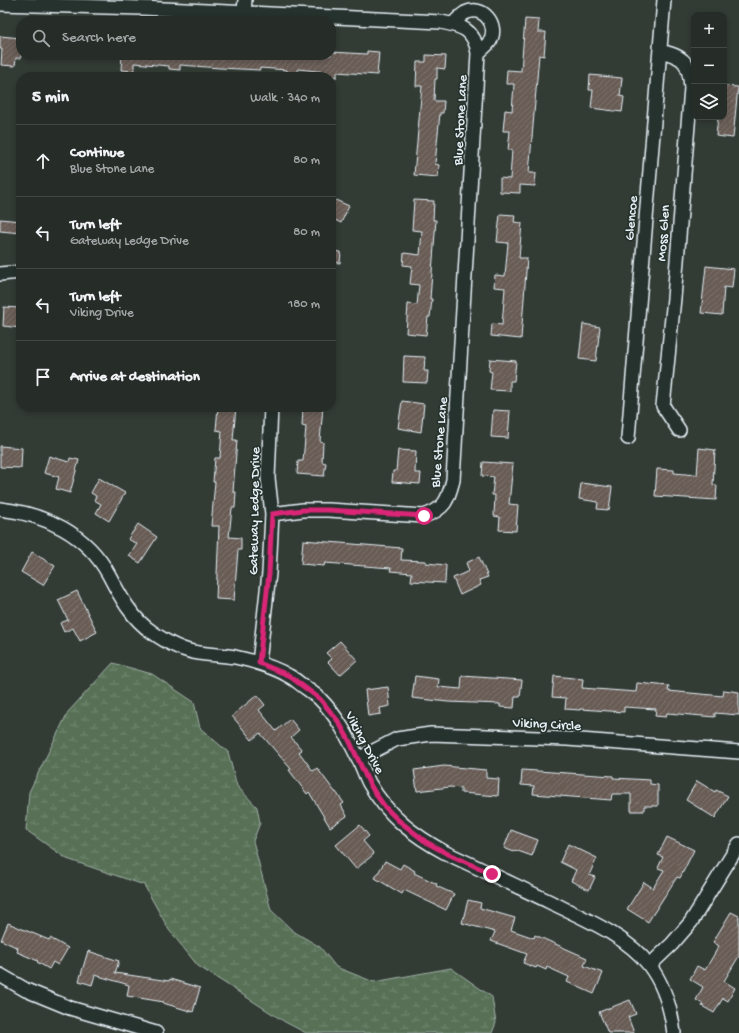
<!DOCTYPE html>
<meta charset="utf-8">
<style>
body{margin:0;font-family:"Gochi Hand",sans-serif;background:#2e3430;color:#f1f3f6}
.controls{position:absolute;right:12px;top:12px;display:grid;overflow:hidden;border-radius:8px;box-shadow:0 2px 6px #0003}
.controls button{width:36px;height:36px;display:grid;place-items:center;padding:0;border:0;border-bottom:1px solid #424845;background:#262c28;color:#f1f3f6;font:20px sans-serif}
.stop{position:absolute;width:12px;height:12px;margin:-9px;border:3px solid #db2777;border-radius:50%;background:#fff}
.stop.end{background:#db2777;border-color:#fff;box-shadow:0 1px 4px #0008}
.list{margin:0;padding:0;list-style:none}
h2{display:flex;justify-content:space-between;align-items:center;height:52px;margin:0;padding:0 16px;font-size:17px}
h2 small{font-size:13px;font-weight:400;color:#a4a7a8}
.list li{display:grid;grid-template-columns:26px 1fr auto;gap:12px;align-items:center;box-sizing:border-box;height:72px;padding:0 16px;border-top:1px solid #424845}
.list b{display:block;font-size:15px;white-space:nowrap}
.list p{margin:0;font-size:13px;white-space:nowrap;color:#a4a7a8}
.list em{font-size:13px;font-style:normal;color:#a4a7a8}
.icon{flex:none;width:22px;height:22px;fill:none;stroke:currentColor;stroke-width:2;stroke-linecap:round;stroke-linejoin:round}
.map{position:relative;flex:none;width:739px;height:1033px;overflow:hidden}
.search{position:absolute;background:#262c28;box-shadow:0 2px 6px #0003;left:16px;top:16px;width:320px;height:44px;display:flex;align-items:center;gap:10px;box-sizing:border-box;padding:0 14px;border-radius:16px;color:#a4a7a8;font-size:15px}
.panel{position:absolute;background:#262c28;box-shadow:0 2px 6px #0003;left:16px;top:72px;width:320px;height:340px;border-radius:16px}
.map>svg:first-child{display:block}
.wetland{fill:url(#wetland-marsh);stroke:#a0b1a8}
.building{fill:url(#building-hatch);stroke:#e8f1f8}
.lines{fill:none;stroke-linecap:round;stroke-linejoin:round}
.minor-casing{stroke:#e8f1f8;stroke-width:16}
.minor{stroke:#26332d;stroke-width:13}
.route{stroke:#db2777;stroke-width:5}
.labels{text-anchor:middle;stroke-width:3.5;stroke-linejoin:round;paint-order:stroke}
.street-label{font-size:14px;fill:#e8f1f8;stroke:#26332d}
</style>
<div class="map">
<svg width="739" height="1033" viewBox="0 0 739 1033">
<defs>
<pattern id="wetland-marsh" width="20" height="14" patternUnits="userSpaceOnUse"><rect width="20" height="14" fill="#587157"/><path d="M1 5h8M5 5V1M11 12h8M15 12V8" fill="none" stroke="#708670"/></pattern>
<pattern id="building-hatch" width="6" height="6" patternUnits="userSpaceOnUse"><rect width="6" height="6" fill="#685c55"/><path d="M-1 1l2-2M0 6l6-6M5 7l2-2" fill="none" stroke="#7e746e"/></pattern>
</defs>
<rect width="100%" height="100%" fill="#333b35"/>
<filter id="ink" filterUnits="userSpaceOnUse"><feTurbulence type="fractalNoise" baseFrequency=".025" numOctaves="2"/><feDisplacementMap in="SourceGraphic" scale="8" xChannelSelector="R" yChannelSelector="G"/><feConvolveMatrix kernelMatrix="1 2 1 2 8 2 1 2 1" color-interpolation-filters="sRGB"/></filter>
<g filter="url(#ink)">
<path class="wetland" d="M113,663L152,674L194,702L200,728L228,752L237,786L257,807L260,823L253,841L271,910L293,931L320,947L336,967L374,982L451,968L492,997L496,1023L492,1033H306L285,1022L198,966L169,930L144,885L67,859L26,830L29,792L68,712Z"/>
<path class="building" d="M525,19L539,20L538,32H546L544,56L539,55L529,173H536L535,186L520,185V193L500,192V178L510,179L512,150H508L510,131H503L505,110L512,111L514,84H506L507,70L521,71Z
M0,36L21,38V58H16L15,66L1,65L2,49H0Z
M367,51L379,52L377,75L337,72V77L326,76V72L298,69V74L287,73V70L260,68V70L220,68L180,65V70L169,69V66L134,63V71L121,70L122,55H331V52L367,54Z
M426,55L446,56L445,69L437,68V79H435L434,101H444L443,113H440L435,164L439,165L438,177L414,175L422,86H416L417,62H426Z
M590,75L622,78L620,96L624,97L622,112L591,108L593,90H589Z
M724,86L738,87L733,138L716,136L718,117H724Z
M331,198L349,206L341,223L331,218Z
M414,200L434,201L433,220H436L430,299H432L430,317H428L426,335L406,333L408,304L417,305L419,285L410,284L412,266L403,265L404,253L420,255L422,231L412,230Z
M500,214L515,215L514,222L522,223L519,258H527L521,339L491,336L492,324L502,325L505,288L494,287L495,275L505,276L508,243L497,242Z
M0,219L21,221V233L0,231Z
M331,251L341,252L340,263L331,262Z
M706,266L734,269L732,288L724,287L722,315L701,313Z
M4,307L21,308V328L3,326Z
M583,324L600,327L596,361L579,359Z
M404,356L425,357L424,371H428L427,383L403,382Z
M490,359L516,361L514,381H510V391L490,390L492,372L489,371Z
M402,401L424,404L421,432L398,428Z
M218,407H236L233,440H237L233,492H236L235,508H232L229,537L241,538V550H238L234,600L216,599L219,526H211L215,482H213L215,458H220L222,431L216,430Z
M303,407H323L320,441L323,442L322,462L326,463L324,476L297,474L298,461H303L306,427L302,426Z
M493,410L510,411L508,438L491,437Z
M0,446L22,448L21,468L0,467Z
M699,448L715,450L713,485H717L716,500L655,496L657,469L674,470V473L697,475Z
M398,450L416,451L415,473H421L420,484L392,482L393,471H396Z
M49,456L69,462L70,458L79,460L70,493L56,489L59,477L44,473Z
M483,462L513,464L509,504L518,505L516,531L499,530L500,517L494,516L495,495H492L494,477L482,476Z
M99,478L125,493L109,521L96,513L101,504L94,500L96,496L91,493Z
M581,483L612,487L609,510L597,509L598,502L579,499Z
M138,524L157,537L140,563L129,556L137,544L128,539Z
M303,540L402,548L401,560L426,561V563L446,565L445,583L411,581L412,573L390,571L391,568L325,563L324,566L301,564Z
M32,552L55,566L43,585L21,572Z
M479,557L488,577L479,580L481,585L460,595L453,578L469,571L466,563Z
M77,591L97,632L80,641L73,628L64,632L60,623L68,620L58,600Z
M340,641L357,660L340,675L328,662L332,659L326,653Z
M415,676L439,679L438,687L461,689L462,676L522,680L520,697H515L514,708L500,707V704L448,702L412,698Z
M554,676L583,679L582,688L636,692L637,683L669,686L668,691L723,696L724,690L739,692V715L715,713V717L667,713L666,717L655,716L656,709L624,707V712L580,709V710L565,709L566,698L552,697Z
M388,687L390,706L380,708L381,714L368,716L365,690Z
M257,695L265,705L259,710L276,731L290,719L299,730L291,737L302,750L299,752L313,771L317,768L335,792H336L344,803L341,805L347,816L330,827L309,792L307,794L289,770L291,769L260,733L252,740L232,716Z
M444,766L486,770V778L499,779L498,796L461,793V788L450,787L417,791L414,770Z
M522,770L613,776V778L650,780V784L658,785V806H644V811H631V794H612L611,800L533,794L534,786L521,785Z
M697,781L715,792L716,790L728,796L715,818L686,800Z
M360,825L369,836L363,841L374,854L356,869L336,845Z
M511,830L538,840L532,856L515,850L514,852L504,848Z
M667,837L694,850L680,878L677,877L648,922L627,909L644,882L653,888L664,870L658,868L663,857L658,855Z
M568,844L597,858L589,875L595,877L589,890L571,881L576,870L560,862Z
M385,861L400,869L403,864L415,871L414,873L437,884L436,886L454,894L446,910L404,890L402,894L375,878Z
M468,900L481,903L480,908L515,918L511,930L534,938L535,935L587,958L584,966L603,973L594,994L567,982L569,977L547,967L546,970L537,966L536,968L523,963L527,954L491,941L495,932L462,923Z
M731,912L739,916V956L724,981L735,988L728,1001L723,998L714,1013L702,1006L703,1004L696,1000L703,987L690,979L697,966L705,970L719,946L713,942Z
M8,923L49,940L50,938L68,948L58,965L53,962L49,969L37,962L38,961L17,952L18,948L1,940Z
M88,951L119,961L115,973L169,981L170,979L200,988L193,1012L163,1003L164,1002L127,996L129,985L95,975L92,985L79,981Z
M630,1000L636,1014L628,1017L634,1033H608L599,1012Z"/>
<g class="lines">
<g class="minor-casing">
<path id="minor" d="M0,4L142,8L441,22C462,26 474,29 478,53L453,480C448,500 445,509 424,516L328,510H303L272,514
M244,13L245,0
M453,24C457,20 460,16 465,13C483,4 499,25 490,41C487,46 482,49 478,53
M660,51C685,57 689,62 691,88L674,298L663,406L679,430
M0,274L21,272
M628,438L664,0
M0,509C45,514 87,534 109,575C120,596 132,619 152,632C166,642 182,651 199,653C211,655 223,655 235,657C253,661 273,666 289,676C295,679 300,684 306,688C311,692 316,695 320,699C337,716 348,737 358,758C362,766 365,775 369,783C388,816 413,835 446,853C481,869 516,886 550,902C583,918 627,936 649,965C665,986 671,1009 674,1033
M259,663L269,573L272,514L268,478L271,407
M358,759L397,739L431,734L567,739L739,752
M650,965L672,944L691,922L739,844
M0,975L26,990L70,1008L156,1033"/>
</g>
<use href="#minor" class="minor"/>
</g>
</g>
<g class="lines" filter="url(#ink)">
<path class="route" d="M424,516L328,510H303L272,514L269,573L259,663L288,675L320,699L338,721L349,740L368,781L375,793L385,807L398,820L426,842L446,853L492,874"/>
</g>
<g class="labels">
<g class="street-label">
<text transform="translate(459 120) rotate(-87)" y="5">Blue Stone Lane</text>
<text transform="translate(630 218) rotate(-85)" y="5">Glencoe</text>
<text transform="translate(662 233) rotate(-86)" y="5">Moss Glen</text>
<text transform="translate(438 442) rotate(-85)" y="5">Blue Stone Lane</text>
<text transform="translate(253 511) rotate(-89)" y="5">Gateway Ledge Drive</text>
<text transform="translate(547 723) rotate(3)" y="5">Viking Circle</text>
<text transform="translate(366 742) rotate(62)" y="5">Viking Drive</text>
</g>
</g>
</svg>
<div class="controls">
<button>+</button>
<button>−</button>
<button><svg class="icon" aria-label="layers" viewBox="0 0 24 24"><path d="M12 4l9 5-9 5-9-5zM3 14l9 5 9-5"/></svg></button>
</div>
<div class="stop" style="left:424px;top:516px"></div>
<div class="stop end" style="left:492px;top:874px"></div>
<div class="search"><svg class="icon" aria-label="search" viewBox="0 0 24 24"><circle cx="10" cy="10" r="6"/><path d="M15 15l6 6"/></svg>Search here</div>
<section class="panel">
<h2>5 min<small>Walk · 340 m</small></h2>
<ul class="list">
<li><svg class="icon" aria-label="ahead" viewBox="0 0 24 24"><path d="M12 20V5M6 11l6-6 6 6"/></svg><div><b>Continue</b><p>Blue Stone Lane</p></div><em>80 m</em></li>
<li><svg class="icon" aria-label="left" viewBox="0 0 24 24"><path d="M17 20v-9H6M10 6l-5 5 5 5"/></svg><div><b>Turn left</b><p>Gateway Ledge Drive</p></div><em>80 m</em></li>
<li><svg class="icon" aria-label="left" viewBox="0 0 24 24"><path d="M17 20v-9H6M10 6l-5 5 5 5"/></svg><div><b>Turn left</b><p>Viking Drive</p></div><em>180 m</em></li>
<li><svg class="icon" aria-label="arrive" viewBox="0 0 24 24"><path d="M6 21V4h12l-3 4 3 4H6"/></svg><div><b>Arrive at destination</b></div></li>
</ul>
</section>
</div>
